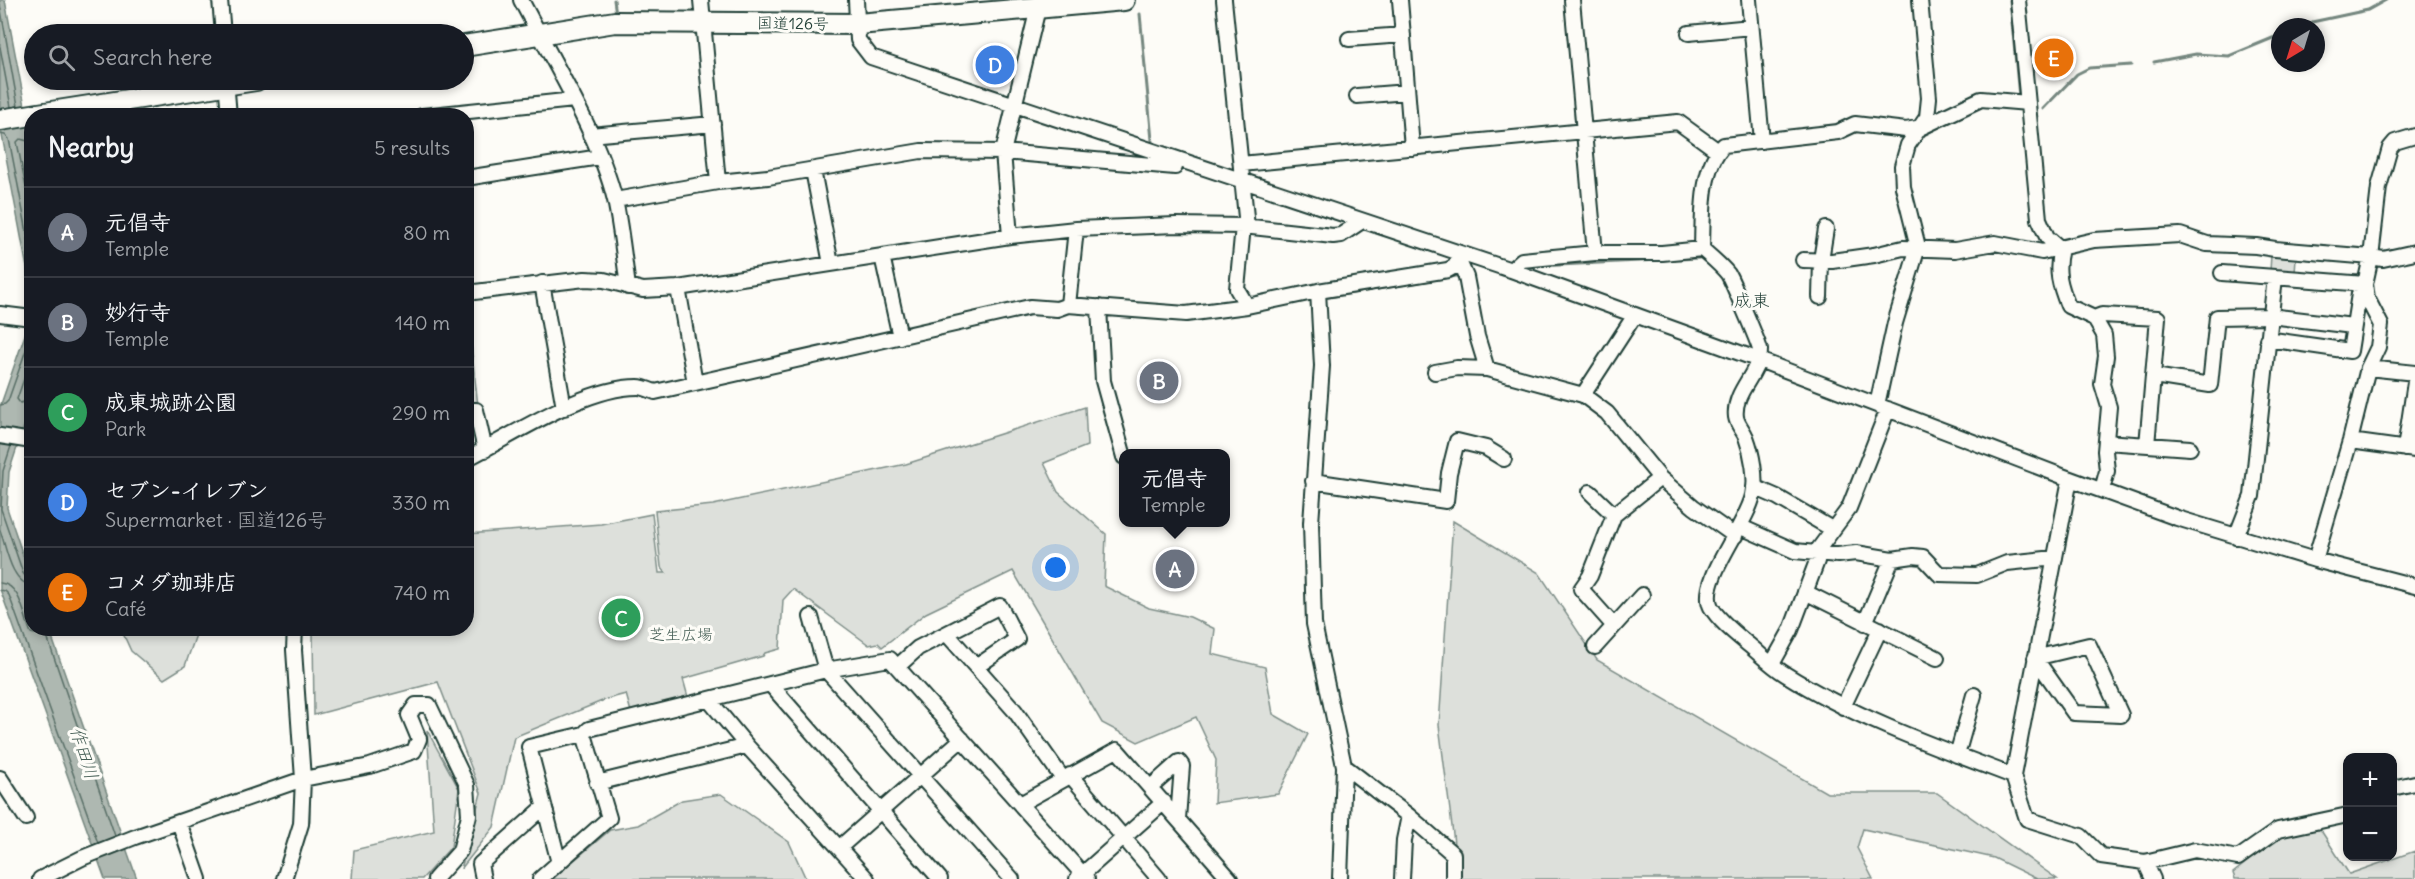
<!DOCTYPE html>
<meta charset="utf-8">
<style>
body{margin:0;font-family:Delius,"Klee One",sans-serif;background:#20242c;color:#f1f3f6}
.controls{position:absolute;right:18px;bottom:18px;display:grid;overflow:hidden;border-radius:12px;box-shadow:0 3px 9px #0003}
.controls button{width:54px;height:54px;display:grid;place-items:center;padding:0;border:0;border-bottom:2px solid #363941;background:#171b24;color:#f1f3f6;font:30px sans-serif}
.compass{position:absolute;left:2271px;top:18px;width:54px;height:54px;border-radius:50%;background:#171b24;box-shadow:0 3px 9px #0003;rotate:218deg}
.you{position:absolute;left:1056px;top:568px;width:21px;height:21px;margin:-15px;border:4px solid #fff;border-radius:50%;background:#1a73e8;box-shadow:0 0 0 9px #1a73e833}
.badge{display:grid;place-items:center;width:39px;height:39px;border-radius:50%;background:#1f6fb2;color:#fff;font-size:20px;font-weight:700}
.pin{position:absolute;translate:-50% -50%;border:3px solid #fff;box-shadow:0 2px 6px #0006}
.popup{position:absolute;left:1119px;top:449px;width:111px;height:78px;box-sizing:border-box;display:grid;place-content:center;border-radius:12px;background:#171b24;filter:drop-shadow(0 2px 4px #0005);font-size:20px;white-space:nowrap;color:#9ea1a6}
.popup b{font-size:22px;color:#f1f3f6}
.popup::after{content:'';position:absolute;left:50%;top:100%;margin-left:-12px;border:12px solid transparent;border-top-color:#171b24}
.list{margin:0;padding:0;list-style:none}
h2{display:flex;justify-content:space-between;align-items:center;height:78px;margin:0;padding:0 24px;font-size:26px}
h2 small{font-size:20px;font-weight:400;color:#9ea1a6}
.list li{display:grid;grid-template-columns:39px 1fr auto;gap:18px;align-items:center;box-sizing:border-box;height:90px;padding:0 24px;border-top:2px solid #363941}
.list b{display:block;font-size:22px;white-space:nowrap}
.list p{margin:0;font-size:20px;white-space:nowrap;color:#9ea1a6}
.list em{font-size:20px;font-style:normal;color:#9ea1a6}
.icon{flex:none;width:33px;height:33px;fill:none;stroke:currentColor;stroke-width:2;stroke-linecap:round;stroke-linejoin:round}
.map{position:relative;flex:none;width:2415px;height:879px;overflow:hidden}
.search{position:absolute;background:#171b24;box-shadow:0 3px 9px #0003;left:24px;top:24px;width:450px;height:66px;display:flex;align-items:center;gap:15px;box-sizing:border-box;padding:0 21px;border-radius:33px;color:#9ea1a6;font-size:22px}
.panel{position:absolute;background:#171b24;box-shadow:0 3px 9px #0003;left:24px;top:108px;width:450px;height:528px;border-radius:24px}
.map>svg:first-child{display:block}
.green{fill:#dde0db;stroke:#7e8e88;stroke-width:1.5}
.water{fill:#aeb8b1;stroke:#75877f;stroke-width:1.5}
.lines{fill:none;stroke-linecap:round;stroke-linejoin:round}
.shore{stroke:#586e66;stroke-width:1.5}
.stream{stroke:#75877f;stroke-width:3}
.minor-casing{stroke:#1f3d34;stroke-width:18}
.highway-casing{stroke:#1f3d34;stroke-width:24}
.minor{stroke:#fdfcf7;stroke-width:14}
.highway{stroke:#fdfcf7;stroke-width:20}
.labels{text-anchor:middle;stroke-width:6;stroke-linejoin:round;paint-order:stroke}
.street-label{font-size:16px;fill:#1f3d34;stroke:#fdfcf7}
.park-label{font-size:16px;fill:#455e55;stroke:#fdfcf7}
.neighbourhood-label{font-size:18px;fill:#1f3d34;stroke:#fdfcf7}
.water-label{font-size:18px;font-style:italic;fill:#435c53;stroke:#fdfcf7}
</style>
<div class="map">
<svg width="2415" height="879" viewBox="0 0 2415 879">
<rect width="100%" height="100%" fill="#fdfcf7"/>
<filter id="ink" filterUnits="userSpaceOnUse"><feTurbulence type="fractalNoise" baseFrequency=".0167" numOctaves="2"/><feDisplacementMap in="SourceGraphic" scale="12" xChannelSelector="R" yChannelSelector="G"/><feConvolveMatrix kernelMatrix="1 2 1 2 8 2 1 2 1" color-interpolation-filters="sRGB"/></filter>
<g filter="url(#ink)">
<path class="green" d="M2271,255L2296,257L2295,273L2270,271Z
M466,299L478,406L466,407Z
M1085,407L1087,446L1044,463L1058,492L1106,534L1104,586L1149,608L1190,617L1215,629L1212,654L1265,667L1273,714L1308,734L1278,794L1214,803L1216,760L1196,717L1138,742L1102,723L1013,571L926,613L882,647L878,643L869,645L793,589L783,600L780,649L765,653L763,656L683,679L688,697L631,712L626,694L607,699L514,737L494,827L461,869L481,793L438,682L314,715L313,629L466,628L467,534L601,524L652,514L659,573H666L661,567L655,511L713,505L906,464Z
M1453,521L1539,573L1597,660L1827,793H1937L2057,879H2037L1994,858L1863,829L1857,848L1873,879H1457L1453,834L1439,725Z
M121,629H198L185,666L164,679L131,651Z
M427,730L459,789L451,847L422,879H352L354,850L434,831Z
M721,794L789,842L806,879H552L610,830L638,825L682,800Z
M2320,829L2349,874L2415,851V879H2235L2233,873L2281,835Z"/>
<path class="water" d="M0,0H5L32,143L31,405L9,472L7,508L31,579L32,628L49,629L137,879H105L0,589V407L27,329L29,301L27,268L0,125Z"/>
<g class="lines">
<path class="shore" d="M0,5L18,106
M0,47L11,107
M0,134L5,135L9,139L32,258
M32,142L20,139L17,142L32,218
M32,356L17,399L20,403L32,400
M0,405L5,404L8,401L32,333
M11,446L3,471L1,509L23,573L26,577L32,578
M0,530C6,546 11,584 32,585
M0,583C21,584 24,617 31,633L35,634L36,628
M0,590L5,591L9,595L98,843
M44,628L115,836"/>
<path class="stream" d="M614,0L616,14
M2010,0L2019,97
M1140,14L1152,140
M2299,27L2312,22L2368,10L2386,0
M2154,62L2196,54L2229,56L2280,35
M2043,109L2077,74L2089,68L2131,65
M1924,135L1942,125
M1712,189L1716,172
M1539,266L1699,258
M1323,298L1461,275
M1199,319L1234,314
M308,753L309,773
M307,827L309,821V783"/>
<g class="minor-casing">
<path id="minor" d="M220,0L223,34
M521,0C552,60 599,135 615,200C621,228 624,258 628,287
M701,0L718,182
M856,0L858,40L871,57L1511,270L1759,360L2062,476L2177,518L2315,560L2415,586
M1224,0L1247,227
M1400,0L1412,148
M1572,0L1595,253
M1749,0L1762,141
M2018,0L2039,219L2047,237L2061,249
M1689,33L1751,27
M1349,39L1403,35
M226,80L229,116
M1357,96L1407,92
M422,116L574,100
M590,135L713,124
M1241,164L1678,122L1718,151
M813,170L831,264
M466,178L600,157
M615,200L718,182L768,177L921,151L1003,152L1175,167L1176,159
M1243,226L1237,289L1247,306
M1010,236L1003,152L1038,8
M1702,249C1703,219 1700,167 1724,145L1838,132L1855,124L1906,130L1922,127L1981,99L2028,103
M2061,249C2055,271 2060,286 2068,306L2094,318L2102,315L2158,318L2147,445
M882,256L900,337
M1803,260L1832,261L1874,255L1903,248L1955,250L1995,243L2042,252L2094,240L2180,235L2207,244L2256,246L2275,249L2371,257L2379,187L2390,148L2395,142L2415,136
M1459,261L1466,277L1477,336L1487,369
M1511,270L1522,260L1595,253H1662L1702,249C1711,257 1721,265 1728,274C1731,279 1759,343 1760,350C1760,351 1760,357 1759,358C1754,378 1733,394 1736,417C1737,424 1743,430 1746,437C1752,453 1757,478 1753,495C1747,525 1698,581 1711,607C1719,621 1737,635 1749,645C1761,655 1772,666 1785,674C1855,718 1936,747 2013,776
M2222,273L2365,284L2359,294L2350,351L2267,339
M542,283L564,408
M678,288L695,383
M1318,291L1322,366L1311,523L1314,624L1344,766L1340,879
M466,293L585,279L604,280L643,290L678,288L1010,236L1076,229L1176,225L1243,226L1333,236L1341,235L1362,221
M1820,297L1821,260L1826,229
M1068,305L1076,229
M1099,307L1103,381L1124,457
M0,314L32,318
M2094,318L2104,335L2106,356L2102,384L2109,407L2105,451L2107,471L2102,490
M2368,368L2415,373
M1435,372L1457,368L1487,369L1583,395L1607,413L1660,478L1694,507L1735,536
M2154,376L2210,385L2217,317L2270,316L2353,326
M1583,395L1635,315
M1877,405L1895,323L1918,247L1903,187L1902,166L1908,145L1927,117L1929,98L1920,0
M466,410H476L485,450
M0,436L32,441
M2350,441L2415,450
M2106,442L2190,448
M2405,449L2415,382
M466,459C514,435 584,387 638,387C643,387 650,390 655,392L1030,307L1057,309L1068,305L1186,314L1247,306L1318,291L1448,270L1455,266L1461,254
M2070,479L2013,776L2027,819L2081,836L2101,856L2145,862L2195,850L2238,858L2278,830L2348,815
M1313,481L1446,501L1449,473L1457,441L1486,448L1504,459
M1754,487L1777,497L1832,529
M1590,492L1614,515L1660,478
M1741,527L1795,551L1838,555L1856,553L1892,559L1913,556L1923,557L1939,574L1977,575L2007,563L2055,558
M2236,537L2252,496L2275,277
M2315,560L2350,441L2368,368L2378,347L2381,325L2367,298L2365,284L2371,257L2383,259L2415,252
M1805,592L1937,658
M811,617L826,670L1012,879
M1865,623L1892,559
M1614,626L1581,589L1590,576L1614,515
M947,634L1015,711L1063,779
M2089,645L2121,715L2074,713L2035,658Z
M1595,647L1642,595
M1772,664L1791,630L1817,561V551L1849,508L1888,409
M897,667L918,648L1000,606L1017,639L976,667
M770,684L940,879
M709,700L747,746L867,879
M1843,707L1880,629
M1957,755L1974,695
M1344,766L1409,816L1453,854V879
M1070,775L1159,879
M0,778L26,818
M597,783L747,746
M1151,787L1179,762L1182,766L1178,819
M2392,788L2415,783
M1020,804L1117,750L1230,879
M179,822L199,879
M839,848L962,739
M2145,862L2153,879
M559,863L529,747L584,734
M40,879L82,858L135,837L303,779L370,766L414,751L419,739L409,715L416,705H429L467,785L469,815L460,851L435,879
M284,879L301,824L303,779L294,650L295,628
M483,879L480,864L543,808
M540,879L609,818L584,734L589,729L826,670L890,659L1087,879
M1077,879L1164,802
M1402,879L1404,840L1409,816"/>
</g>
<g class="highway-casing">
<path id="highway" d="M464,46L615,22L858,24L1124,0
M0,120L256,80"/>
</g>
<use href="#minor" class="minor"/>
<use href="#highway" class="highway"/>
</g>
</g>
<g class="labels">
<g class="street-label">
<text transform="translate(793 23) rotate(1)" y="6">国道126号</text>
</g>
<g class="park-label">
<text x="681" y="640">芝生広場</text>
</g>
<g class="neighbourhood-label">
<text x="1752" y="307">成東</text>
</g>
<g class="water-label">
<text transform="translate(84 753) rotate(72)" y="6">作田川</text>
</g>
</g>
</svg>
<div class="controls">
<button>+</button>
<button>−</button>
</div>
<svg class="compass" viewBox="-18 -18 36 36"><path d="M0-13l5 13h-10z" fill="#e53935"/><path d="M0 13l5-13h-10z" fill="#9ea1a6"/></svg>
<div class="you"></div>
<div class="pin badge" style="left:1175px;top:569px;background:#6b7280">A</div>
<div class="popup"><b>元倡寺</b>Temple</div>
<div class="pin badge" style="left:1159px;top:381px;background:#6b7280">B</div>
<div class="pin badge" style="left:621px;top:618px;background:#2e9e5b">C</div>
<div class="pin badge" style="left:995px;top:65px;background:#3f7fe0">D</div>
<div class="pin badge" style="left:2054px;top:58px;background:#e8710a">E</div>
<div class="search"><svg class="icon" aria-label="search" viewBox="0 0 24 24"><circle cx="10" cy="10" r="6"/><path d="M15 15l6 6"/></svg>Search here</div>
<section class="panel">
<h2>Nearby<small>5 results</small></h2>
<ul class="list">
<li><span class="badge" style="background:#6b7280">A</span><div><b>元倡寺</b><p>Temple</p></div><em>80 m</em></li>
<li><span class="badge" style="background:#6b7280">B</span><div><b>妙行寺</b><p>Temple</p></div><em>140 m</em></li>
<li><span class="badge" style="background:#2e9e5b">C</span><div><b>成東城跡公園</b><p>Park</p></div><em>290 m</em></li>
<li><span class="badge" style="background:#3f7fe0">D</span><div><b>セブン-イレブン</b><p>Supermarket · 国道126号</p></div><em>330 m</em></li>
<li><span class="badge" style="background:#e8710a">E</span><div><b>コメダ珈琲店</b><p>Café</p></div><em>740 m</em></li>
</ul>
</section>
</div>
